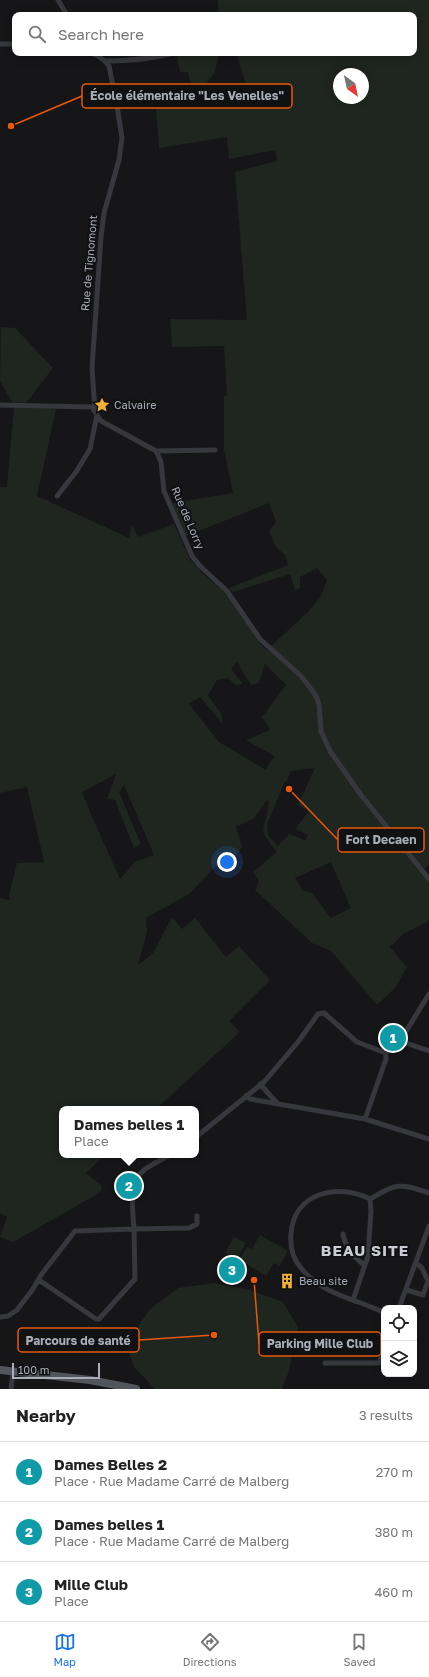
<!DOCTYPE html>
<meta charset="utf-8">
<style>
body{margin:0;font-family:"Golos Text",sans-serif;background:#f2f2f2;color:#222}
.controls{position:absolute;right:12px;bottom:12px;display:grid;overflow:hidden;border-radius:8px;box-shadow:0 2px 10px #0003}
.controls button{width:36px;height:36px;display:grid;place-items:center;padding:0;border:0;border-bottom:1px solid #e0e0e0;background:#fff;color:#222;font:20px sans-serif}
.compass{position:absolute;left:333px;top:68px;width:36px;height:36px;border-radius:50%;background:#fff;box-shadow:0 2px 10px #0003;rotate:147deg}
.scale{position:absolute;left:12px;bottom:10px;width:88px;box-sizing:border-box;padding-left:4px;border:2px solid #a8adb8;border-top:0;font-size:11px;line-height:14px;white-space:nowrap;color:#a8adb8;-webkit-text-stroke:3px #111113;paint-order:stroke}
.you{position:absolute;left:227px;top:862px;width:14px;height:14px;margin:-10px;border:3px solid #fff;border-radius:50%;background:#1a73e8;box-shadow:0 0 0 6px #1a73e833}
.badge{display:grid;place-items:center;width:26px;height:26px;border-radius:50%;background:#1a73e8;color:#fff;font-size:13px;font-weight:700}
.pin{position:absolute;translate:-50% -50%;border:2px solid #fff;box-shadow:0 1px 4px #0006}
.popup{position:absolute;left:59px;top:1106px;width:140px;height:52px;box-sizing:border-box;display:grid;place-content:center;border-radius:8px;background:#fff;filter:drop-shadow(0 1px 3px #0005);font-size:13px;white-space:nowrap;color:#767676}
.popup b{font-size:15px;color:#222}
.popup::after{content:'';position:absolute;left:50%;top:100%;margin-left:-8px;border:8px solid transparent;border-top-color:#fff}
.list{margin:0;padding:0;list-style:none}
h2{display:flex;justify-content:space-between;align-items:center;height:52px;margin:0;padding:0 16px;font-size:17px}
h2 small{font-size:13px;font-weight:400;color:#767676}
.list li{display:grid;grid-template-columns:26px 1fr auto;gap:12px;align-items:center;box-sizing:border-box;height:60px;padding:0 16px;border-top:1px solid #e0e0e0}
.list b{display:block;font-size:15px;white-space:nowrap}
.list p{margin:0;font-size:13px;white-space:nowrap;color:#767676}
.list em{font-size:13px;font-style:normal;color:#767676}
.icon{flex:none;width:22px;height:22px;fill:none;stroke:currentColor;stroke-width:2;stroke-linecap:round;stroke-linejoin:round}
.map{position:relative;flex:none;width:429px;height:1389px;overflow:hidden}
.search{position:absolute;background:#fff;box-shadow:0 2px 10px #0003;left:12px;right:12px;top:12px;height:44px;display:flex;align-items:center;gap:10px;box-sizing:border-box;padding:0 14px;border-radius:8px;color:#767676;font-size:15px}
.sheet{height:232px;background:#fff}
nav{display:flex;justify-content:space-around;align-items:center;box-sizing:border-box;height:56px;border-top:1px solid #e0e0e0;background:#fff;font-size:11px;color:#767676}
nav a{display:grid;justify-items:center;gap:2px}
nav .on{color:#1a73e8}
.map>svg:first-child{display:block}
.green{fill:#1e261f;fill-rule:evenodd}
.lines{fill:none;stroke-linecap:round;stroke-linejoin:round}
.street{stroke:#37383d;stroke-width:5}
.primary{stroke:#53555c;stroke-width:8}
.labels{text-anchor:middle;stroke-width:4;stroke-linejoin:round;paint-order:stroke}
.street-label{font-size:11px;fill:#a8adb8;stroke:#111113}
.poi-label{font-size:11px;fill:#a8adb8;stroke:#111113;text-anchor:start}
.district-label{font-size:15px;font-weight:bold;letter-spacing:1px;fill:#c9ccd4;stroke:#111113}
.leader{fill:none;stroke:#e8590c;stroke-width:1.5}
.callout-dot{fill:#e8590c;stroke:#111113;stroke-width:1.5}
.callout{fill:#111113;stroke:#e8590c;stroke-width:1.5}
.callout-label{font-size:12px;text-anchor:middle;font-weight:bold;fill:#a8adb8}
</style>
<div class="map">
<svg width="429" height="1389" viewBox="0 0 429 1389">
<rect width="100%" height="100%" fill="#161618"/>
<path class="green" d="M218,0H429V865L422,871L429,883V921L403,934L390,947L407,967L395,988L377,1005L331,951L312,943L255,890L259,881L253,872L277,852C255,825 265,833 269,803L267,800L253,819L236,827L242,847L232,862H220L189,894L146,918L147,931L138,965L153,953L172,917L182,929L195,918L226,957L239,946L270,980L229,1021L240,1032L156,1109H62V1155H105L86,1173L102,1186L101,1192L13,1242L0,1237L7,1217L0,1213V898L10,900L9,895L17,863L44,862L27,787L0,793V487H7L14,407L56,409L37,496L129,538L132,524L138,537L174,524L189,558L203,574L226,593L261,645L288,665L271,646L308,612L321,596L327,580L317,568L300,577V588L295,590L290,574L233,592L229,588L288,565L285,555L276,547L269,531L276,522L269,503L186,536L172,503L233,493L224,450V396H227L224,346L172,347L170,319L247,320L235,172L277,161L275,150L229,159L227,137L159,148L156,107L193,97L188,72H180L176,53H219L215,72L199,93L246,84L236,53H414V15H216L218,12ZM339,74H363V98H339ZM237,662L251,685L259,683L265,664L286,685L262,717L270,730L246,740L274,756L266,770L219,742L189,704L200,697L222,723V715L208,695L217,680L227,678L238,686L242,683L231,669ZM315,768L298,805L309,811L295,829L308,835L305,840L289,834L278,846L268,835L267,824L285,781H287L291,771ZM116,774L107,799L115,800L134,848L141,844L119,792L124,785L154,855L135,862L120,879L93,819L82,792ZM331,862L351,908L331,918L312,893L302,890L295,878Z
M1,327L15,328L53,368L26,403L12,402L0,381Z
M260,1235L288,1251L279,1266L274,1263L266,1276L239,1260L247,1247L252,1249Z
M234,1237L246,1243L237,1259L225,1253Z
M214,1283L250,1290L283,1302L298,1327L289,1371L282,1389H155L134,1367L126,1343L150,1309L178,1288Z"/>
<g class="lines">
<path class="street" d="M58,0L67,15
M0,44H15
M91,53L98,56
M105,61C129,61 151,59 174,53
M0,405L92,407L101,421L156,451L161,462L164,491L192,556L200,566L227,591L260,639L301,676L308,685L316,696L319,704L321,731L330,751L361,795L429,879
M95,411L92,368L101,237L104,213L119,160L122,138L117,106L109,66L105,61L98,56L99,53
M156,451L215,450
M57,496L76,472L90,449L97,415
M400,1041L429,1051
M260,1084L277,1103
M246,1096L250,1099L365,1119L429,1139
M365,1119L386,1059V1053
M196,1137L264,1082L298,1042L318,1014L324,1013L357,1042L386,1053L400,1041L429,994
M370,1199C338,1183 294,1192 291,1234C290,1246 293,1259 301,1268C316,1287 336,1294 358,1302C367,1305 375,1309 384,1312
M343,1234C345,1247 354,1257 364,1265
M39,1280L96,1319H99L135,1279L134,1229L189,1228L197,1224V1216
M407,1290L423,1295L428,1281L422,1268L416,1263
M353,1300L368,1256L371,1211L370,1199C397,1183 399,1183 429,1193
M399,1308L429,1226
M0,1317L8,1316L17,1310L33,1289L41,1275L75,1231L134,1229C133,1212 128,1184 143,1171C150,1165 161,1160 170,1155
M325,1363H379L384,1350
M11,1389L13,1371"/>
<path class="primary" d="M0,1370L90,1380L136,1389"/>
</g>
<defs>
<g id="sight-bare" transform="scale(1.2)"><path d="M0-6L1.8-2.2L6-1.7L2.9 1.2L3.7 5.4L0 3.3L-3.7 5.4L-2.9 1.2L-6-1.7L-1.8-2.2Z" fill="#f2b134" stroke="#111113" stroke-width="2.5" paint-order="stroke"/></g>
<g id="building-bare" transform="scale(1.2)"><path d="M-4-6H4V6H1V3H-1V6H-4ZM-2.5-4.3h1.7v1.8h-1.7ZM.8-4.3h1.7v1.8H.8ZM-2.5-1h1.7V.8h-1.7ZM.8-1h1.7V.8H.8Z" fill="#f2b134" stroke="#111113" stroke-width="2.5" paint-order="stroke"/></g>
</defs>
<g fill-rule="evenodd">
<use href="#sight-bare" x="102" y="405"/>
<use href="#building-bare" x="287" y="1281"/>
</g>
<g class="labels">
<g class="street-label">
<text transform="translate(89 263) rotate(-85)" y="4">Rue de Tignomont</text>
<text transform="translate(188 518) rotate(67)" y="4">Rue de Lorry</text>
</g>
<g class="poi-label">
<text x="114" y="409">Calvaire</text>
<text x="299" y="1285">Beau site</text>
</g>
<g class="district-label">
<text x="365" y="1256">BEAU SITE</text>
</g>
</g>
<path class="leader" d="M11 126L82 96M289 789L338 840M214 1335L139 1340M254 1280L259 1344"/>
<g class="callout-dot">
<circle cx="11" cy="126" r="4"/>
<circle cx="289" cy="789" r="4"/>
<circle cx="214" cy="1335" r="4"/>
<circle cx="254" cy="1280" r="4"/>
</g>
<g class="callout">
<rect x="82" y="84" width="210" height="24" rx="4"/>
<rect x="338" y="828" width="86" height="24" rx="4"/>
<rect x="18" y="1328" width="121" height="24" rx="4"/>
<rect x="259" y="1332" width="122" height="24" rx="4"/>
</g>
<g class="callout-label">
<text x="187" y="100">École élémentaire "Les Venelles"</text>
<text x="381" y="844">Fort Decaen</text>
<text x="78" y="1345">Parcours de santé</text>
<text x="320" y="1348">Parking Mille Club</text>
</g>
</svg>
<div class="controls">
<button><svg class="icon" aria-label="locate" viewBox="0 0 24 24"><circle cx="12" cy="12" r="6"/><path d="M12 2v4M12 18v4M2 12h4M18 12h4"/></svg></button>
<button><svg class="icon" aria-label="layers" viewBox="0 0 24 24"><path d="M12 4l9 5-9 5-9-5zM3 14l9 5 9-5"/></svg></button>
</div>
<svg class="compass" viewBox="-18 -18 36 36"><path d="M0-13l5 13h-10z" fill="#e53935"/><path d="M0 13l5-13h-10z" fill="#767676"/></svg>
<div class="scale">100 m</div>
<div class="you"></div>
<div class="pin badge" style="left:393px;top:1038px;background:#0f9aa8">1</div>
<div class="pin badge" style="left:129px;top:1186px;background:#0f9aa8">2</div>
<div class="popup"><b>Dames belles 1</b>Place</div>
<div class="pin badge" style="left:232px;top:1270px;background:#0f9aa8">3</div>
<div class="search"><svg class="icon" aria-label="search" viewBox="0 0 24 24"><circle cx="10" cy="10" r="6"/><path d="M15 15l6 6"/></svg>Search here</div>
</div>
<section class="sheet">
<h2>Nearby<small>3 results</small></h2>
<ul class="list">
<li><span class="badge" style="background:#0f9aa8">1</span><div><b>Dames Belles 2</b><p>Place · Rue Madame Carré de Malberg</p></div><em>270 m</em></li>
<li><span class="badge" style="background:#0f9aa8">2</span><div><b>Dames belles 1</b><p>Place · Rue Madame Carré de Malberg</p></div><em>380 m</em></li>
<li><span class="badge" style="background:#0f9aa8">3</span><div><b>Mille Club</b><p>Place</p></div><em>460 m</em></li>
</ul>
</section>
<nav>
<a class="on"><svg class="icon" aria-label="map" viewBox="0 0 24 24"><path d="M3 6l6-2 6 2 6-2v14l-6 2-6-2-6 2zM9 4v14M15 6v14"/></svg>Map</a>
<a><svg class="icon" aria-label="directions" viewBox="0 0 24 24"><path d="M12 3l9 9-9 9-9-9zM9 14v-3h6M13 9l2 2-2 2"/></svg>Directions</a>
<a><svg class="icon" aria-label="saved" viewBox="0 0 24 24"><path d="M7 4h10v16l-5-4-5 4z"/></svg>Saved</a>
</nav>
